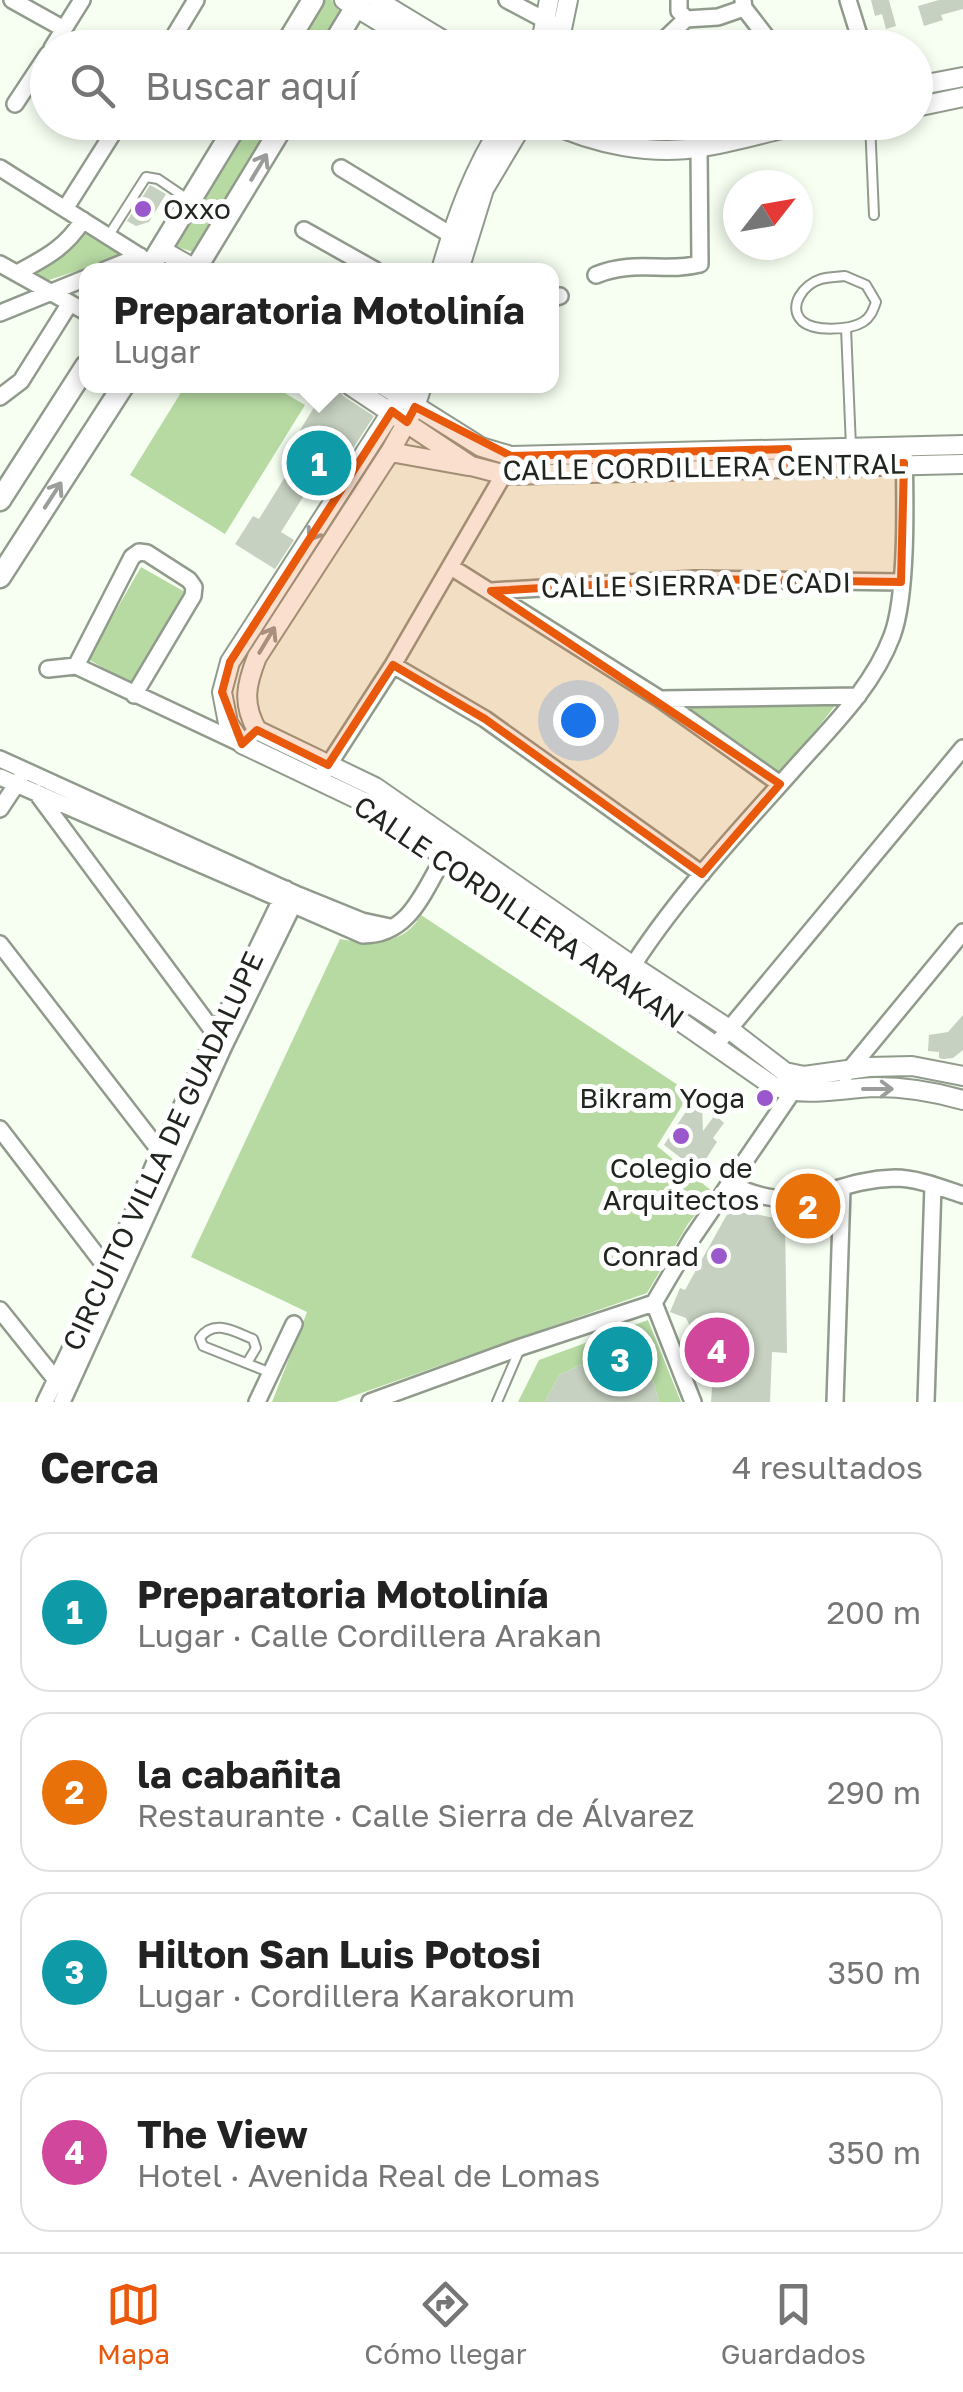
<!DOCTYPE html>
<html lang="es">
<meta charset="utf-8">
<style>
body{margin:0;font-family:"Golos Text",sans-serif;background:#f2f2f2;color:#222}
.compass{position:absolute;left:723px;top:170px;width:90px;height:90px;border-radius:50%;background:#fff;box-shadow:0 5px 15px #0003;rotate:59deg}
.you{position:absolute;left:578px;top:720px;width:35px;height:35px;margin:-25px;border:8px solid #fff;border-radius:50%;background:#1a73e8;box-shadow:0 0 0 15px #1a73e833}
.badge{display:grid;place-items:center;width:65px;height:65px;border-radius:50%;background:#ea580c;color:#fff;font-size:32px;font-weight:700}
.pin{position:absolute;translate:-50% -50%;border:5px solid #fff;box-shadow:0 2px 10px #0006}
.popup{position:absolute;left:79px;top:263px;width:480px;height:130px;box-sizing:border-box;display:grid;place-content:center;border-radius:20px;background:#fff;filter:drop-shadow(0 2px 8px #0005);font-size:32px;white-space:nowrap;color:#767676}
.popup b{font-size:38px;color:#222}
.popup::after{content:'';position:absolute;left:50%;top:100%;margin-left:-20px;border:20px solid transparent;border-top-color:#fff}
.list{margin:0;padding:0;list-style:none}
h2{display:flex;justify-content:space-between;align-items:center;height:130px;margin:0;padding:0 40px;font-size:42px}
h2 small{font-size:32px;font-weight:400;color:#767676}
.list li{display:grid;grid-template-columns:65px 1fr auto;gap:30px;align-items:center;box-sizing:border-box;height:160px;margin:0 20px 20px;padding:0 20px;border:2px solid #e0e0e0;border-radius:30px}
.list b{display:block;font-size:38px;white-space:nowrap}
.list p{margin:0;font-size:32px;white-space:nowrap;color:#767676}
.list em{font-size:32px;font-style:normal;color:#767676}
.icon{flex:none;width:55px;height:55px;fill:none;stroke:currentColor;stroke-width:2;stroke-linecap:round;stroke-linejoin:round}
.map{position:relative;flex:none;width:963px;height:1402px;overflow:hidden}
.search{position:absolute;background:#fff;box-shadow:0 5px 15px #0003;left:30px;right:30px;top:30px;height:110px;display:flex;align-items:center;gap:25px;box-sizing:border-box;padding:0 35px;border-radius:55px;color:#767676;font-size:38px}
.sheet{height:850px;background:#fff}
nav{display:flex;justify-content:space-around;align-items:center;box-sizing:border-box;height:140px;border-top:2px solid #e0e0e0;background:#fff;font-size:28px;color:#767676}
nav a{display:grid;justify-items:center;gap:5px}
nav .on{color:#ea580c}
.map>svg:first-child{display:block}
.green{fill:#b7daa3}
.building{fill:#c6d1c1}
.lines{fill:none;stroke-linecap:round;stroke-linejoin:round}
.service-casing{stroke:#919b8c;stroke-width:12}
.minor-casing{stroke:#919b8c;stroke-width:20}
.tertiary-casing{stroke:#919b8c;stroke-width:22}
.secondary-casing{stroke:#919b8c;stroke-width:25}
.service{stroke:#fff;stroke-width:8}
.minor{stroke:#fff;stroke-width:15}
.tertiary{stroke:#fff;stroke-width:18}
.secondary{stroke:#fff;stroke-width:20}
.oneway{stroke:#9b9d9a}
.marked{fill:#e8590c;fill-opacity:0.2;stroke:#e8590c;stroke-width:8;stroke-linejoin:round}
.poi-dot{fill:#9b58cd;stroke:#fff;stroke-width:4}
.labels{text-anchor:middle;stroke-width:10;stroke-linejoin:round;paint-order:stroke}
.poi-label{font-size:28px;fill:#21251f;stroke:#fff;text-anchor:end}
.street-label{font-size:28px;fill:#21251f;stroke:#fff}
</style>
<div class="map">
<svg width="963" height="1402" viewBox="0 0 963 1402">
<rect width="100%" height="100%" fill="#f6fff2"/>
<path class="green" d="M324,0H332L341,14L320,47L295,48Z
M249,123H275L197,253L174,246Z
M86,230L124,251L116,258L43,282L33,270C54,260 74,252 86,230Z
M185,386H273L305,405L225,534L130,475Z
M141,567L185,592L132,685L88,659Z
M837,703L782,774L685,707Z
M421,915L690,1093L657,1146L713,1192L688,1224L647,1293L336,1402H272L307,1312L191,1257L340,939C371,944 404,946 421,915Z
M648,1320L681,1402H659L643,1344L635,1340L559,1375L545,1402H518L539,1360Z"/>
<path class="building" d="M871,0H889L896,26L886,29L882,14L875,16Z
M939,0H963V9L941,15L943,20L924,26L918,6Z
M150,185L166,194L149,222L136,226L127,221Z
M327,386H339L343,396L374,416L321,498L308,489L281,532L294,540L275,569L235,544L253,516L259,519L309,438L299,432Z
M963,1015V1050L953,1058L943,1059L939,1058V1052L928,1051L929,1035L948,1032Z
M694,1099L702,1105L703,1131L715,1115L724,1123L713,1138L717,1142L698,1171L664,1145Z
M730,1209L785,1220L787,1353L772,1352L770,1402H711L715,1347L699,1345L686,1318L670,1312L680,1288L685,1290Z
M635,1340L643,1344L659,1402H545L559,1375Z"/>
<g class="lines">
<g class="service-casing">
<path id="service" d="M870,122L874,215
M109,235L146,177L158,179L186,198
M845,276L866,285L876,302C873,310 871,317 863,322C850,330 814,332 802,321C787,306 804,284 821,279C828,277 837,277 845,276Z
M846,328L851,447
M247,1363L256,1348L253,1339C235,1332 214,1318 200,1338L203,1346L271,1373
M497,1402L519,1351"/>
</g>
<g class="minor-casing">
<path id="minor" d="M12,0L64,29
M507,0L556,26
M679,0V11L686,19
M743,0L744,8L775,48
M848,0L863,48
M664,40L686,19L718,17L744,8
M52,48L82,0
M167,48L196,0
M15,104L48,54
M0,168L152,264
M341,168L451,235
M65,209L120,122
M304,230L375,270
M0,264L86,312
M105,270L140,256
M19,272C47,257 66,247 83,220
M596,275C634,259 665,273 700,264L699,148
M552,298L560,296
M0,313L86,278
M0,397L21,381L70,303
M451,567L660,699L780,784
M491,591L695,579L901,582
M393,665L485,719L702,874
M76,666L242,744L257,730
M48,669L76,666L132,557L139,552L147,553L189,580L194,587L193,596L134,695
M660,699L858,696
M0,759L298,895L362,921L390,927
M324,772L393,665L508,467
M0,777L363,935C414,935 425,884 450,848
M36,792L219,1039
M0,809L20,779
M0,944L163,1155
M628,973C674,900 735,835 792,771C829,729 872,689 892,636C908,594 905,494 904,446
M715,1046L963,748
M845,1075L963,932
M0,1129L112,1275
M730,1184C806,1220 824,1180 895,1178C917,1178 942,1188 963,1195
M654,1303L691,1240L797,1085
M654,1303L693,1402
M0,1310L60,1385
M45,1402L108,1271L160,1151L286,889
M62,1402L224,1046L298,895
M257,1402L294,1324
M370,1402L521,1347L654,1303
M835,1402L842,1189
M926,1402L933,1185"/>
</g>
<g class="tertiary-casing">
<path id="tertiary" d="M344,0L423,48
M377,0L456,48
M540,48L549,0
M558,48L568,0
M916,86L963,77
M916,107L963,97
M548,122C594,144 652,156 702,147C741,141 778,128 817,122
M606,122L663,130L717,122
M160,249L197,270
M441,270C456,218 474,168 504,122
M459,270L484,189L524,122
M351,386L471,466L506,475L963,464
M384,386L481,447L511,456L963,445
M404,386L392,411L230,662L222,692L228,723L242,744L368,804L773,1086C808,1098 840,1088 876,1087C905,1087 935,1092 963,1100
M422,386L415,407L390,452L257,657C246,685 242,703 257,730L375,787L633,966L729,1029L785,1072L804,1076L869,1067L912,1066L963,1076
M390,452L468,466"/>
</g>
<g class="secondary-casing">
<path id="secondary" d="M284,48L313,0
M331,48L360,0
M148,270L238,122
M195,270L285,122
M0,500L86,366
M0,577L123,386"/>
</g>
<use href="#service" class="service"/>
<use href="#minor" class="minor"/>
<use href="#tertiary" class="tertiary"/>
<use href="#secondary" class="secondary"/>
</g>
<defs><path id="oneway-shaft" d="M-6 0H5M1.5-3L5.5 0L1.5 3" fill="none" stroke-width="1.6" stroke-linecap="round" stroke-linejoin="round" transform="scale(2.5)"/></defs>
<g class="oneway">
<use href="#oneway-shaft" transform="translate(259 167) rotate(-59)"/>
<use href="#oneway-shaft" transform="translate(53 495) rotate(-57)"/>
<use href="#oneway-shaft" transform="translate(317 528) rotate(123)"/>
<use href="#oneway-shaft" transform="translate(267 640) rotate(-59)"/>
<use href="#oneway-shaft" transform="translate(878 1089)"/>
</g>
<path class="marked" d="M415,407L511,456L788,449V468L904,463L901,582L695,579L491,591L780,784L702,874L485,719L393,665L328,765L257,730L242,744L222,692L230,662L392,411L407,422Z"/>
<g class="poi-dot">
<circle cx="143" cy="209" r="10"/>
<circle cx="765" cy="1098" r="10"/>
<circle cx="681" cy="1136" r="10"/>
<circle cx="719" cy="1256" r="10"/>
</g>
<g class="labels">
<g class="poi-label">
<text x="163" y="219" text-anchor="start">Oxxo</text>
<text x="745" y="1108">Bikram Yoga</text>
<text x="681" y="1178" text-anchor="middle">Colegio de<tspan x="681" dy="32">Arquitectos</tspan></text>
<text x="699" y="1266">Conrad</text>
</g>
<g class="street-label">
<text transform="translate(704 467) rotate(-1)" y="10">CALLE CORDILLERA CENTRAL</text>
<text transform="translate(696 585) rotate(-1)" y="10">CALLE SIERRA DE CADI</text>
<text transform="translate(519 912) rotate(34)" y="10">CALLE CORDILLERA ARAKAN</text>
<text transform="translate(163 1151) rotate(-65)" y="10">CIRCUITO VILLA DE GUADALUPE</text>
</g>
</g>
</svg>
<svg class="compass" viewBox="-18 -18 36 36"><path d="M0-13l5 13h-10z" fill="#e53935"/><path d="M0 13l5-13h-10z" fill="#767676"/></svg>
<div class="you"></div>
<div class="pin badge" style="left:319px;top:463px;background:#0f9aa8">1</div>
<div class="popup"><b>Preparatoria Motolinía</b>Lugar</div>
<div class="pin badge" style="left:808px;top:1206px;background:#e8710a">2</div>
<div class="pin badge" style="left:620px;top:1359px;background:#0f9aa8">3</div>
<div class="pin badge" style="left:717px;top:1350px;background:#d1479c">4</div>
<div class="search"><svg class="icon" aria-label="search" viewBox="0 0 24 24"><circle cx="10" cy="10" r="6"/><path d="M15 15l6 6"/></svg>Buscar aquí</div>
</div>
<section class="sheet">
<h2>Cerca<small>4 resultados</small></h2>
<ul class="list">
<li><span class="badge" style="background:#0f9aa8">1</span><div><b>Preparatoria Motolinía</b><p>Lugar · Calle Cordillera Arakan</p></div><em>200 m</em></li>
<li><span class="badge" style="background:#e8710a">2</span><div><b>la cabañita</b><p>Restaurante · Calle Sierra de Álvarez</p></div><em>290 m</em></li>
<li><span class="badge" style="background:#0f9aa8">3</span><div><b>Hilton San Luis Potosi</b><p>Lugar · Cordillera Karakorum</p></div><em>350 m</em></li>
<li><span class="badge" style="background:#d1479c">4</span><div><b>The View</b><p>Hotel · Avenida Real de Lomas</p></div><em>350 m</em></li>
</ul>
</section>
<nav>
<a class="on"><svg class="icon" aria-label="map" viewBox="0 0 24 24"><path d="M3 6l6-2 6 2 6-2v14l-6 2-6-2-6 2zM9 4v14M15 6v14"/></svg>Mapa</a>
<a><svg class="icon" aria-label="directions" viewBox="0 0 24 24"><path d="M12 3l9 9-9 9-9-9zM9 14v-3h6M13 9l2 2-2 2"/></svg>Cómo llegar</a>
<a><svg class="icon" aria-label="saved" viewBox="0 0 24 24"><path d="M7 4h10v16l-5-4-5 4z"/></svg>Guardados</a>
</nav>
